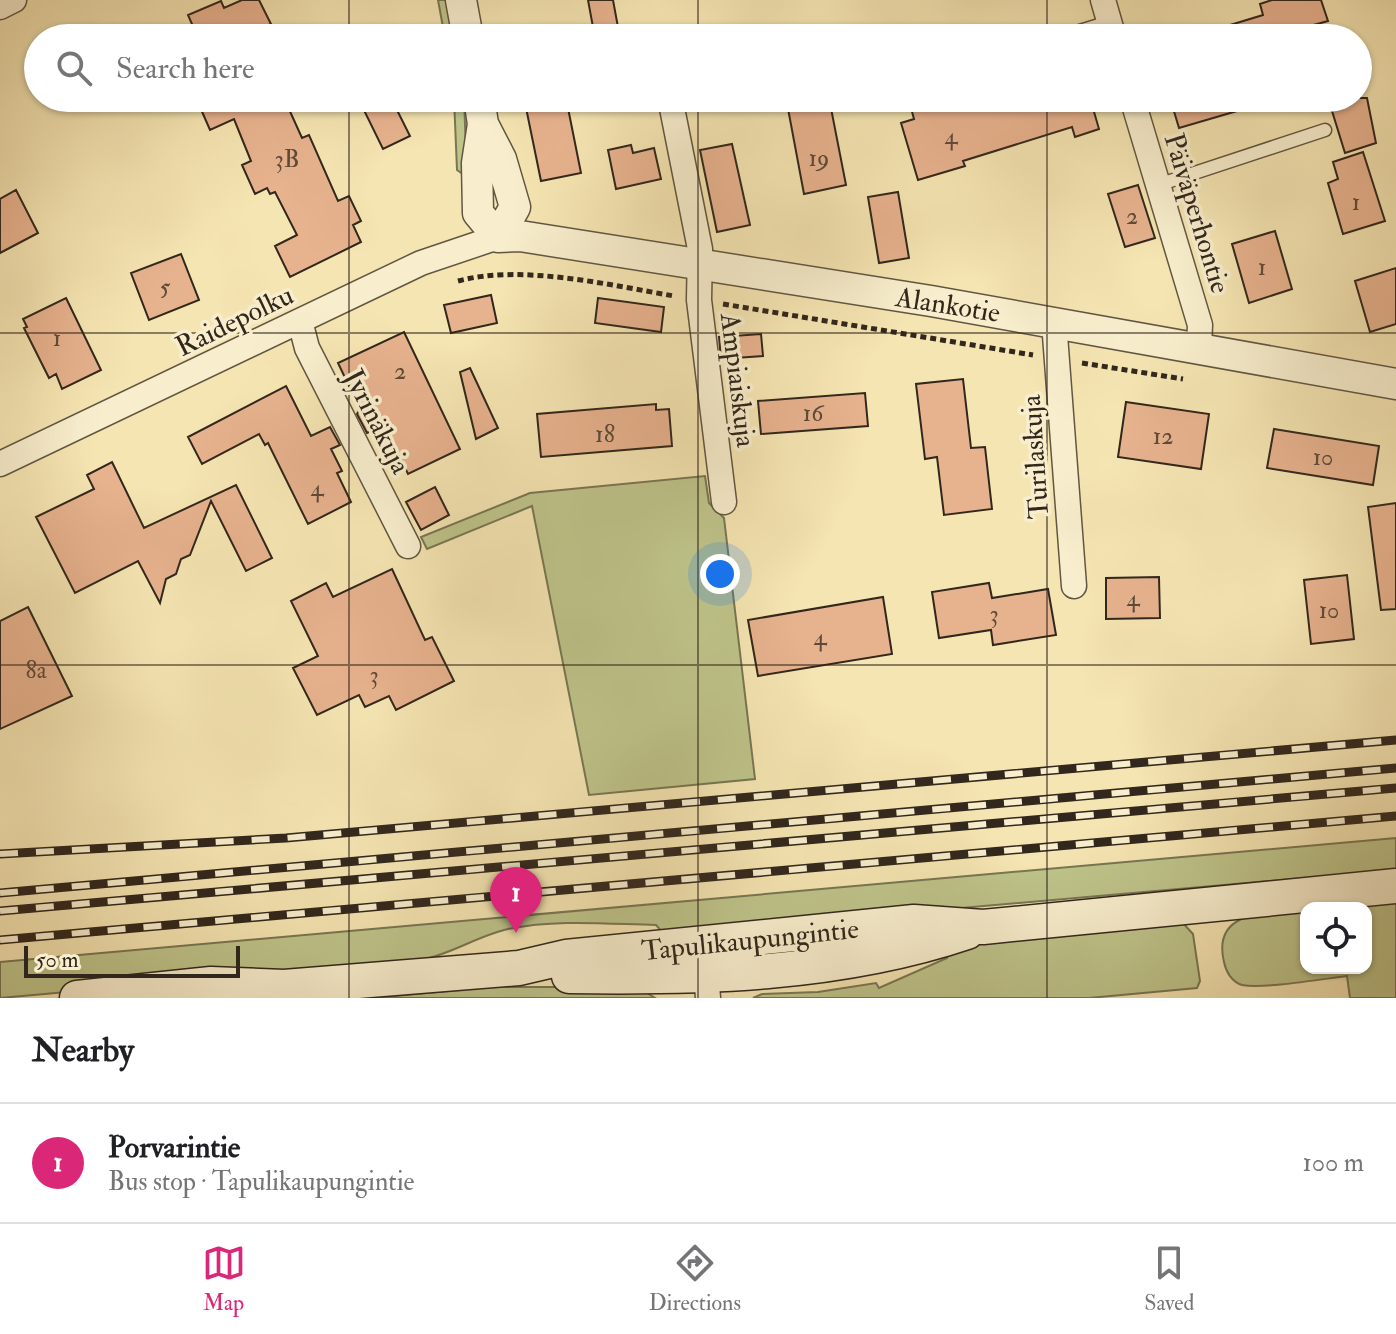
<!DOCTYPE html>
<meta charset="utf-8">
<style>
body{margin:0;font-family:"IM FELL Double Pica",serif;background:#f2f2f2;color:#202124}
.controls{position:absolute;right:24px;bottom:24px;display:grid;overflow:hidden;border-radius:16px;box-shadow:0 2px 6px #0004}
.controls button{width:72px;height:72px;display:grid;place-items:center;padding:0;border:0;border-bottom:2px solid #e0e0e0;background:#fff;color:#202124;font:40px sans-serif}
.scale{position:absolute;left:24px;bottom:20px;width:216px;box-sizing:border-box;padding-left:8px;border:4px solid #31271c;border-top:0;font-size:22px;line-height:28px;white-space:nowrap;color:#31271c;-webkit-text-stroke:6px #f8eecd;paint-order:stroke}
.you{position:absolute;left:720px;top:574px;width:28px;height:28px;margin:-20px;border:6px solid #fff;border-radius:50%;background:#1a73e8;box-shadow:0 0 0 12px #1a73e833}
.badge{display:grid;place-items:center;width:52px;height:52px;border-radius:50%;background:#db2777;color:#fff;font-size:26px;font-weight:700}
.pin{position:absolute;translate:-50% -66px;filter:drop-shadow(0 2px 4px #0008)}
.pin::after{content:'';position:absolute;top:42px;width:28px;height:24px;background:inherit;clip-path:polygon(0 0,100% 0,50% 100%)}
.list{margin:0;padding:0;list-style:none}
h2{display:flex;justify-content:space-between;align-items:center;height:104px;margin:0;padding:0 32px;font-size:34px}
h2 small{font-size:26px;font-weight:400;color:#757577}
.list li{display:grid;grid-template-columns:52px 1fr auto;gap:24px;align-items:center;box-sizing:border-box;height:120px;padding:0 32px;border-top:2px solid #e0e0e0}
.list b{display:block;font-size:30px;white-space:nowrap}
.list p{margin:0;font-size:26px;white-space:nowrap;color:#757577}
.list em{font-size:26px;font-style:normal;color:#757577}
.icon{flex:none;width:44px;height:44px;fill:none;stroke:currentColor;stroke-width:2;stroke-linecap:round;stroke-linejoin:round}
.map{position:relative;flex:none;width:1396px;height:998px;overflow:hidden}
.search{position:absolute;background:#fff;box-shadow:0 2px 6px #0004;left:24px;right:24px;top:24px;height:88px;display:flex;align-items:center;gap:20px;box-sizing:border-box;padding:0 28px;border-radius:44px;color:#757577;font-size:30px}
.sheet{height:224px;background:#fff}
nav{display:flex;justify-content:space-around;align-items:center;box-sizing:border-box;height:112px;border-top:2px solid #e0e0e0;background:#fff;font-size:22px;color:#757577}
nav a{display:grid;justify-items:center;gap:4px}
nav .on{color:#db2777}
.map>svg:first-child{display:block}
.green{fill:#bec48a;stroke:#787653;stroke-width:2}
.building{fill:#e7b28e;stroke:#31271c;stroke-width:2}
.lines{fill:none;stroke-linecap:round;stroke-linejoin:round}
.service-casing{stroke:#625642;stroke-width:15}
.minor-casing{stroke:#625642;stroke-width:27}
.tertiary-casing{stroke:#625642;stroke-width:33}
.secondary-casing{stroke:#31271c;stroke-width:37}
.path{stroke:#31271c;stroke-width:5;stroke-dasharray:6 4;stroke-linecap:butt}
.service{stroke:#f8eecd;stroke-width:12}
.minor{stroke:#f8eecd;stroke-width:24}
.tertiary{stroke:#f8eecd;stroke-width:30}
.secondary{stroke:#f8eecd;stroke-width:34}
.rail-casing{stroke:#31271c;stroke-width:9}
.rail{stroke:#f8eecd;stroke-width:6;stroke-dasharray:18;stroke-linecap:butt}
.grid{fill:none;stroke:#31271c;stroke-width:2;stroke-opacity:0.55}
.labels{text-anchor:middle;stroke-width:7;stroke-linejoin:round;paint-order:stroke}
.number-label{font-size:24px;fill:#5e4a38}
.street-label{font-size:28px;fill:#31271c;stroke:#f8eecd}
</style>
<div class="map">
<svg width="1396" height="998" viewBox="0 0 1396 998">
<rect width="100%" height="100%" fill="#f5e5b2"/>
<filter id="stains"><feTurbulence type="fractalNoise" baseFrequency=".0025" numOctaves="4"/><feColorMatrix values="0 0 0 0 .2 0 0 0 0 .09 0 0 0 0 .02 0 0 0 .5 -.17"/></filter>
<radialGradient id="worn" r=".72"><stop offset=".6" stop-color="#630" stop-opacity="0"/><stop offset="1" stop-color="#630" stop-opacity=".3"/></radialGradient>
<path class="green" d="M438,0H447L453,38H445Z
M454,98H464L467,177L457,170Z
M705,476L709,503L724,518L755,779L589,795L532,506L427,549L421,537L530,493Z
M1396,838V870L664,934L656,925C608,924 556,919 508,929C477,936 452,954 421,960L0,998V962Z
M1396,901V998H1350L1347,976C1322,979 1264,989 1242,985C1232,982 1226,972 1224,962C1211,908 1271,913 1306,910V968H1366V908H1325Z
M1181,921L1193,934L1200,981L1197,988L1089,998H753L762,994L818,992L876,983L879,988L947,958L948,953L973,944Z
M489,987H583L644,991L655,998H374Z"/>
<path class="building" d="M242,0H259L271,24L241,38H198L188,15L221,1L224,8Z
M588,0H613L620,38H595Z
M1272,0H1321L1328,21L1310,26L1314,38H1208L1207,32L1263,15L1260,4Z
M196,98H284L302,138L309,135L338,201L349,196L361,221L353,225L361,242L290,277L275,246L297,235L275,192L270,194L267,188L255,194L242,165L251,161L234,119L210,130Z
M358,98H391L410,136L383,149Z
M524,98H566L581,173L541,181Z
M786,98H829L846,185L804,194Z
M945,98H1090L1099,129L1075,137L1072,127L963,161L965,166L918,180L901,123L914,119L911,108Z
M1170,98H1260L1261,104L1179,128Z
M1328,98H1367L1376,143L1345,153Z
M732,144L750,225L717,232L700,150Z
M631,145L633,153L654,148L661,179L616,189L608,150Z
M1363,152L1385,221L1343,234L1328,183L1338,179L1333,162Z
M1138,185L1155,238L1125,247L1108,194Z
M16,190L38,233L0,253V199Z
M898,192L909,258L879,263L868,197Z
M1275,231L1292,289L1249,303L1232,244Z
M181,254L199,300L149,320L131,273Z
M1396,268V324L1370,332L1355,281Z
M491,295L497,323L451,333L444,305Z
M66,298L101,370L62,389L56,374L49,378L24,328L27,327L23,319Z
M598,298L664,307L661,332L595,323Z
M404,332L460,449L408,474L385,425L367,433L357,414L360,409L338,363Z
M761,334L763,356L721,359L719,337Z
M470,368L498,428L476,439L460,372Z
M963,379L971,448L985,447L992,509L944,515L937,457L925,459L916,384Z
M286,386L311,436L330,427L340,445L331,449L342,471L337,473L351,502L308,524L268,443L265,445L259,434L202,464L188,437Z
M865,393L868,426L761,434L758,401Z
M1126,402L1209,414L1201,469L1118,457Z
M656,404V410L669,409L672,446L541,457L537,414Z
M1274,429L1379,446L1373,485L1267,468Z
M112,462L144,528L236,485L272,558L246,571L211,501L190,555L181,559L176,574L166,579L160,603L138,561L75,593L36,517L94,489L87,475Z
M435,487L449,515L421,530L406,502Z
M1396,503V609L1381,610L1368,507Z
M392,569L425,640L432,637L454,681L396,710L389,696L365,707L359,695L317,715L293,668L318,656L291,601L326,583L333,597Z
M1347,575L1354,639L1311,644L1304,580Z
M1159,577L1160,618L1106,619V578Z
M989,583L992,598L1048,589L1056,635L993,645L991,630L939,638L932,592Z
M883,597L892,654L758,676L748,620Z
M28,607L72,696L0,729V621Z"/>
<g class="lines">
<g class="service-casing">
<path id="service" d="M1057,38L1109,22
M1158,185L1325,130"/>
</g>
<g class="minor-casing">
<path id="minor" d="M1103,0L1114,38
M0,7L14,0
M670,98L700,249L699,300L724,502
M1132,98L1200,325L1199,347
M300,321L307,348L408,546
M1054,322L1074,586
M0,464L421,263L498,237
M705,960L708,998"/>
</g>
<g class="tertiary-casing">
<path id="tertiary" d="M461,0L468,38
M479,98L483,124L501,159L515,207L498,237
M483,124L477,163L478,213L498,237
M498,237L520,236L931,301L1396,384"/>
</g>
<g class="secondary-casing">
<path id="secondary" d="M569,976C702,978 840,975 967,932
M77,998L211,984L284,987L519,968L566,957L914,922L983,927L1396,886"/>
</g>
<path class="path" d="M458,281C522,264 609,285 674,296
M723,304L1033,355
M1082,363L1183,379"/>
<use href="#service" class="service"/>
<use href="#minor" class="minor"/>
<use href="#tertiary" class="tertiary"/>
<use href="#secondary" class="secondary"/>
<g class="rail-casing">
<path id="rail" d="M0,854L286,838L1396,740
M0,893L1396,768
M0,911L1396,788
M0,940L1396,816"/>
</g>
<use href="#rail" class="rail"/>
</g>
<path class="grid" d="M349,0V38M698,0V38M1047,0V38M349,98V998M698,98V998M1047,98V998M0,333H1396M0,665H1396"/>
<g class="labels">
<g class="number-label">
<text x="951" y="144">4</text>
<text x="819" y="166">19</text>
<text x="287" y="167">3B</text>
<text x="1356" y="210">1</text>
<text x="1132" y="224">2</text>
<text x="1262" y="275">1</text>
<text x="165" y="295">5</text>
<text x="57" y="346">1</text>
<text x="400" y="379">2</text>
<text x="813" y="421">16</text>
<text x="605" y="442">18</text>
<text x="1163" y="444">12</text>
<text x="1323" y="465">10</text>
<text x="317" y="496">4</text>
<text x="1133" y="606">4</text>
<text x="1329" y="618">10</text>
<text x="994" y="622">3</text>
<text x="820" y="645">4</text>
<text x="36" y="678">8a</text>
<text x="374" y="683">3</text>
</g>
<g class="street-label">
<text transform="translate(1198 213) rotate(73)" y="10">Päiväperhontie</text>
<text transform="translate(948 304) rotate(9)" y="10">Alankotie</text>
<text transform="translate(234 320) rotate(-26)" y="10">Raidepolku</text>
<text transform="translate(739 380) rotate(83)" y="10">Ampiaiskuja</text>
<text transform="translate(378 421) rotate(63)" y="10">Jyrinäkuja</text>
<text transform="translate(1034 457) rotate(-94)" y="10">Turilaskuja</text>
<text transform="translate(750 939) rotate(-6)" y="10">Tapulikaupungintie</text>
</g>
</g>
<rect width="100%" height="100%" filter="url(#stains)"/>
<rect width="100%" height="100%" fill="url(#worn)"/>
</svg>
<div class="controls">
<button><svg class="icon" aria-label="locate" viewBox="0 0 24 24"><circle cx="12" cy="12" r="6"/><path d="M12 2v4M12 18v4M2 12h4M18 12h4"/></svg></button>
</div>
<div class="scale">50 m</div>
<div class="you"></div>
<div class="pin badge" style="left:516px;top:933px">1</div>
<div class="search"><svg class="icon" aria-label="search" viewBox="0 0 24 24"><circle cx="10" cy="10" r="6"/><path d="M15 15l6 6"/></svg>Search here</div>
</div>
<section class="sheet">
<h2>Nearby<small></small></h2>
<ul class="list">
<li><span class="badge">1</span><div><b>Porvarintie</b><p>Bus stop · Tapulikaupungintie</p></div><em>100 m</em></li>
</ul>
</section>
<nav>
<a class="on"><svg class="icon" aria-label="map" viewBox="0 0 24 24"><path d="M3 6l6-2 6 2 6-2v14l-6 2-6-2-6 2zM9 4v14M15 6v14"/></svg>Map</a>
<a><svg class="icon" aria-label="directions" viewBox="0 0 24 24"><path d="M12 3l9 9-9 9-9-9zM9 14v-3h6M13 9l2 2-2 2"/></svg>Directions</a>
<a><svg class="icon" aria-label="saved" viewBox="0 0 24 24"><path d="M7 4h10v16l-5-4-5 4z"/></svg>Saved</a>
</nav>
